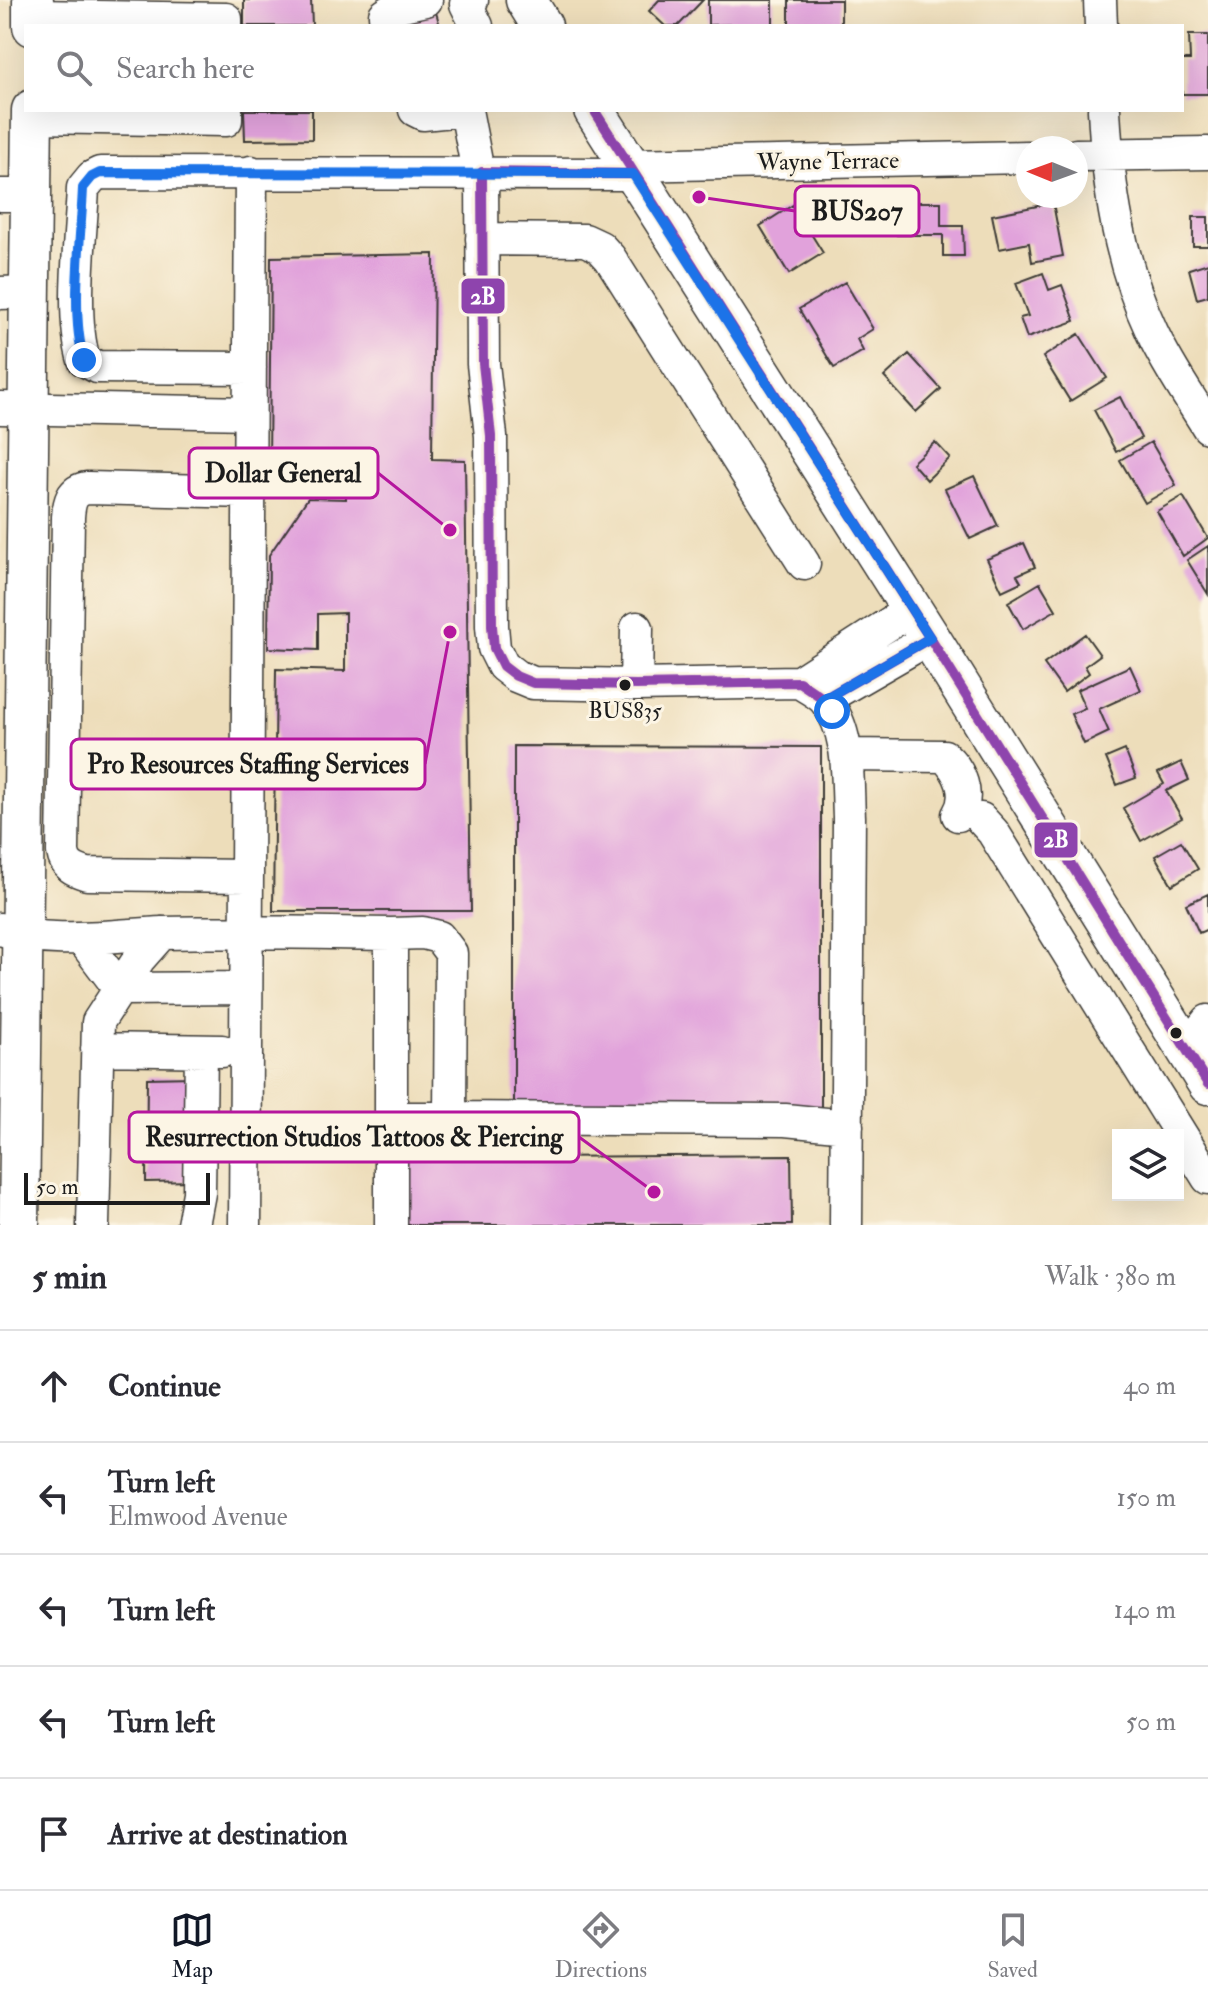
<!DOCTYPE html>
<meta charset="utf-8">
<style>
body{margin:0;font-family:"IM FELL Double Pica",serif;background:#f7f7f7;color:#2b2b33}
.controls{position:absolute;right:24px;bottom:24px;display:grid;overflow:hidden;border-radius:0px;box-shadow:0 8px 32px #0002}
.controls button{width:72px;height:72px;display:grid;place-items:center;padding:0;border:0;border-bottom:2px solid #e1e1e2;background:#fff;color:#2b2b33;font:40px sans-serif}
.compass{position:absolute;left:1016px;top:136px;width:72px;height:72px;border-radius:50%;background:#fff;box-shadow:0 8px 32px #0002;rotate:271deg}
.scale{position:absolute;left:24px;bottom:20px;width:186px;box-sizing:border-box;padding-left:8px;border:4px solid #1c1c1c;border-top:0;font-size:22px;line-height:28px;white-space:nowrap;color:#1c1c1c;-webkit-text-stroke:6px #fcf5e5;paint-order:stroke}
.stop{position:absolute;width:24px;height:24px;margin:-18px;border:6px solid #1a73e8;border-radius:50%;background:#fff}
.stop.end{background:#1a73e8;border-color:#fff;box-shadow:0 2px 8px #0008}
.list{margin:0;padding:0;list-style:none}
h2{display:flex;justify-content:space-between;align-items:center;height:104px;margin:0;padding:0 32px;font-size:34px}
h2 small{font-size:26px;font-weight:400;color:#7c7c81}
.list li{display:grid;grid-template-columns:52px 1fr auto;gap:24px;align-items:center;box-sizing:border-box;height:112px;padding:0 32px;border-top:2px solid #e1e1e2}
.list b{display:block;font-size:30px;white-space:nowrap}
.list p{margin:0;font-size:26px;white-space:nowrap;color:#7c7c81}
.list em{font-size:26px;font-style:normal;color:#7c7c81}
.icon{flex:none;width:44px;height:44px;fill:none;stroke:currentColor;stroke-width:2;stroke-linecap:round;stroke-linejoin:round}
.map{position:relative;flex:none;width:1208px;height:1225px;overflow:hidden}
.search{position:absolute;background:#fff;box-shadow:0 8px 32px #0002;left:24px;right:24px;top:24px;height:88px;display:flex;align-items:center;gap:20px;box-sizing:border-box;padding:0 28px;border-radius:0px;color:#7c7c81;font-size:30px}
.sheet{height:664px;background:#fff}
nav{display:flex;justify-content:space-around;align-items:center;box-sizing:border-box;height:112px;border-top:2px solid #e1e1e2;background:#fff;font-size:22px;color:#7c7c81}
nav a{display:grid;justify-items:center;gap:4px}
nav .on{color:#111827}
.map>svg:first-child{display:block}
.building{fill:#e1a2db}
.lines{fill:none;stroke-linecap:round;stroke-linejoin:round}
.minor-casing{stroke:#3b3934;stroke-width:35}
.major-casing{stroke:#3b3934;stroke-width:43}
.minor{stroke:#fff;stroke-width:32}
.major{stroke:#fff;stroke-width:40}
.bus-1-casing{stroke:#fcf5e5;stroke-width:16}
.bus-1{stroke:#8e44ad;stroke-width:10}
.route{stroke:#1a73e8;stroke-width:10}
.bus-dot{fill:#1c1c1c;stroke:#fcf5e5;stroke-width:3}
.labels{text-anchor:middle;stroke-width:6;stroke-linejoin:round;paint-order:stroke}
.bus-label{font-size:22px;fill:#1c1c1c;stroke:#fcf5e5}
.street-label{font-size:24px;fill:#1c1c1c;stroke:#fcf5e5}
.leader{fill:none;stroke:#b5179e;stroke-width:3}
.callout-dot{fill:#b5179e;stroke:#fcf5e5;stroke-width:3}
.callout{fill:#fcf5e5;stroke:#b5179e;stroke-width:3}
.callout-label{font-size:26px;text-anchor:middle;font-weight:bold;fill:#1c1c1c}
.line-badge{stroke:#fcf5e5;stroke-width:3}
.badge-label{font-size:22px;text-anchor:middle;font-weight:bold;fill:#fff}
</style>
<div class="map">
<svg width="1208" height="1225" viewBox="0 0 1208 1225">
<rect width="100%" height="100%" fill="#fcf5e5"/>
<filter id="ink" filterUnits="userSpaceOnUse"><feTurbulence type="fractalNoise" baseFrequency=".0125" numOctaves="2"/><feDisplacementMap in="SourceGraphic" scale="16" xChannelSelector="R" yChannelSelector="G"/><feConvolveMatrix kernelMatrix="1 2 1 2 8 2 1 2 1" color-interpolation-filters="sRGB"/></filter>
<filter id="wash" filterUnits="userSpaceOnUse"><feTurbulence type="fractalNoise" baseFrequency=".006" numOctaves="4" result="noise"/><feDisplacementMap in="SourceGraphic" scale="32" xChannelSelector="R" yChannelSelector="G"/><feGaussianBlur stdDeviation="1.8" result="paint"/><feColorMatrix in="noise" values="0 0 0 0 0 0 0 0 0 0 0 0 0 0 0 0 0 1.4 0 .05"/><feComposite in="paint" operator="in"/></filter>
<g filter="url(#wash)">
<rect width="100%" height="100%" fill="#edddba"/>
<g id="blocks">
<path class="building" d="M244,0H311L312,26H244Z
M659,0H703L678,26H665L649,11Z
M708,0H773V24L708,25Z
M789,0H841V26H789Z
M435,9L440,26H401L400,20Z
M1189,35H1208V94H1182V60H1190Z
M244,110H312V139L245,140Z
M897,202H941V226H963L964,256H943V235H897Z
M1053,203L1063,256L1032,262L1029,243L999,249L992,215Z
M793,205L823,253L789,274L760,226Z
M1193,217H1208V246H1193Z
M434,254L432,459L465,460L471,911H273L276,669L345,671V613L318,614V650L268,648L269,555L308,498L346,499V465L269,463L271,257Z
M1208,263V296L1197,299L1189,269Z
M1043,273L1049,290L1062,285L1075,321L1027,338L1020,318L1028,316L1016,283Z
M845,282L873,329L857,339L863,351L834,368L799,309Z
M1079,334L1107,378L1070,401L1043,357Z
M909,354L941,389L916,412L884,377Z
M1120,397L1141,438L1116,452L1094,410Z
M935,442L950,458L927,480L912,463Z
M1151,442L1176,485L1145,503L1120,460Z
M974,476L998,526L970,539L945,489Z
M1183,496L1208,538L1183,556L1157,511Z
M1024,543L1035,567L1017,575L1021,582L1002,591L987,559Z
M1208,546V594L1187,560Z
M1040,583L1056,610L1023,629L1008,602Z
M1085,634L1100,655L1085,666L1089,673L1064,692L1044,664Z
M1130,666L1141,690L1099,709L1109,732L1084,744L1071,714L1085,708L1077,690Z
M514,746L821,747V1115L514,1114Z
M1125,750L1136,778L1117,785L1106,758Z
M1181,762L1189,780L1166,791L1182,818L1141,841L1123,808L1164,784L1158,773Z
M1181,841L1198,869L1172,885L1155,856Z
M1208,894V929L1199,933L1186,904Z
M194,1077V1181L146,1182L147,1078Z
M791,1155L792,1225H403V1158Z"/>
</g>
</g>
<g filter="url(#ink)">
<use href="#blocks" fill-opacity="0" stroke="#3b3934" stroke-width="2"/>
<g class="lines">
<g class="minor-casing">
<path id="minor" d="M472,0L466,4L477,26
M1100,0L1101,26
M33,16L226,19V26
M386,26L385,15L399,6L426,0
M415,110L423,114L461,110
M466,110L478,172
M1104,110C1108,186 1119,262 1152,332C1167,365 1189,396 1208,427
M32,117L226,120V110
M1076,155L1208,153
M629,165L1028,157
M482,172L483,364L491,436L492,626L494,648L503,666L516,676L533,683L636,685L799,682L912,609
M0,195H31
M482,239L585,240L600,247L610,258L804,564
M0,293L29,292
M250,368L97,367L84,360C70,314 81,237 83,188L92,177L100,173L633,174
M0,408L249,413
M799,682C807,687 819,693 825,700C851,732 847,779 849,817L846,1225
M636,685L637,628
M824,699L930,638
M846,755L944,756C960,770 971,795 958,815
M981,819L993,832L1208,1178
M247,876L87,874C74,870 65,866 63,852L68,517C69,503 71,490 88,488L249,492
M0,929C54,946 108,935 164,933C239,931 315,933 391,934V1225
M391,934L423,933L439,937L451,953L450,1118H392
M83,940L120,989
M120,989L246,988
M97,1049L222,1051
M1186,1049L1208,1021
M450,1118L785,1120L847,1126
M93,1225L98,1022L139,959L162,933
M193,1225L199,1193L201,1051
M245,1225L251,172"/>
</g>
<g class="major-casing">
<path id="major" d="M526,0L542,26
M33,26V0
M594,110L930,638L1208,1084
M19,1225L32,110"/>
</g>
<use href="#minor" class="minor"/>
<use href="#major" class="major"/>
<g class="bus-1-casing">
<path id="bus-1" d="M594,110L930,638L1208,1084
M633,174L482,172L483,364L491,436L492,626L494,648L503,666L516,676L533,683L636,685L799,682L824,699L930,638"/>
</g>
<use href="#bus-1" class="bus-1"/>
</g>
</g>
<g class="lines" filter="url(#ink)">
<path class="route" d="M84,360C70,314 81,238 83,188L92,177L100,173L633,174L930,638L824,699L832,711"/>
</g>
<g class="bus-dot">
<circle cx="625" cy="685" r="7"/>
<circle cx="1176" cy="1033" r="7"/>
</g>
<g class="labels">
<g class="bus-label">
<text x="625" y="718">BUS835</text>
</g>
<g class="street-label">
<text transform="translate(828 161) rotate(-1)" y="8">Wayne Terrace</text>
</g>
</g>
<path class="leader" d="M699 197L795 211M450 530L378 473M450 632L425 764M654 1192L579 1137"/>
<g class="callout-dot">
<circle cx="699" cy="197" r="8"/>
<circle cx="450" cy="530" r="8"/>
<circle cx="450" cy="632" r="8"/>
<circle cx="654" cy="1192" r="8"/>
</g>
<g class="callout">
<rect x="795" y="186" width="124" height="50" rx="8"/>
<rect x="189" y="448" width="189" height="50" rx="8"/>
<rect x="71" y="739" width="354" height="50" rx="8"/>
<rect x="129" y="1112" width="450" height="50" rx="8"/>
</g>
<g class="callout-label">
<text x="857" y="220">BUS207</text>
<text x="283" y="482">Dollar General</text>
<text x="248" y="773">Pro Resources Staffing Services</text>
<text x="354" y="1146">Resurrection Studios Tattoos &amp; Piercing</text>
</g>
<g class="line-badge">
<rect x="460" y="277" width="46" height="38" rx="8" fill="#8e44ad"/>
<rect x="1033" y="821" width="46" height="38" rx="8" fill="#8e44ad"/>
</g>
<g class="badge-label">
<text x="483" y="304">2B</text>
<text x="1056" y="847">2B</text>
</g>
</svg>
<div class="controls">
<button><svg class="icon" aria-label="layers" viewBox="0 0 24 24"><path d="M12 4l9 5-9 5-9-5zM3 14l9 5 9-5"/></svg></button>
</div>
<svg class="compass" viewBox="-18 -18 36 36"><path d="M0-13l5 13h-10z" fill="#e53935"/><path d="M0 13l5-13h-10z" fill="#7c7c81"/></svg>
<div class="scale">50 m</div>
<div class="stop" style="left:832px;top:711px"></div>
<div class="stop end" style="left:84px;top:360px"></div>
<div class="search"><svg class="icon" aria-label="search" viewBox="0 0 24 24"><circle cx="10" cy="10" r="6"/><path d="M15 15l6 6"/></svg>Search here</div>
</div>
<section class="sheet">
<h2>5 min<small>Walk · 380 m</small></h2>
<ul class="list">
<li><svg class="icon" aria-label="ahead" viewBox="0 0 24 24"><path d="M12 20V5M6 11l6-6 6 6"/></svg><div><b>Continue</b></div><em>40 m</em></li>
<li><svg class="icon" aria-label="left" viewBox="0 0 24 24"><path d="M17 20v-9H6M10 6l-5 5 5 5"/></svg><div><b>Turn left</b><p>Elmwood Avenue</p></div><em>150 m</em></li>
<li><svg class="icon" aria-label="left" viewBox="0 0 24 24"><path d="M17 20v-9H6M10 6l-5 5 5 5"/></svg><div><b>Turn left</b></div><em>140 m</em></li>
<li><svg class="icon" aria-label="left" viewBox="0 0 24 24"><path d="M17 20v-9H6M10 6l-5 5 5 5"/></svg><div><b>Turn left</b></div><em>50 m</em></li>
<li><svg class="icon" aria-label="arrive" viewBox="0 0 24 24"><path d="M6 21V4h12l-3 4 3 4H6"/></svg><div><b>Arrive at destination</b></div></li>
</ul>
</section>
<nav>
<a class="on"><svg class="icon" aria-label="map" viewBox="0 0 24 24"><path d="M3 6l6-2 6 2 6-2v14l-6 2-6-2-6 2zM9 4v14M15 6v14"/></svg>Map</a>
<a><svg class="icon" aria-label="directions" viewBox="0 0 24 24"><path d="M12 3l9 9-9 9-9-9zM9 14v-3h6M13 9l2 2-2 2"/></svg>Directions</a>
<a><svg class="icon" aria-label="saved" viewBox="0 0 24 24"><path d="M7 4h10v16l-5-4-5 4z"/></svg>Saved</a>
</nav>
